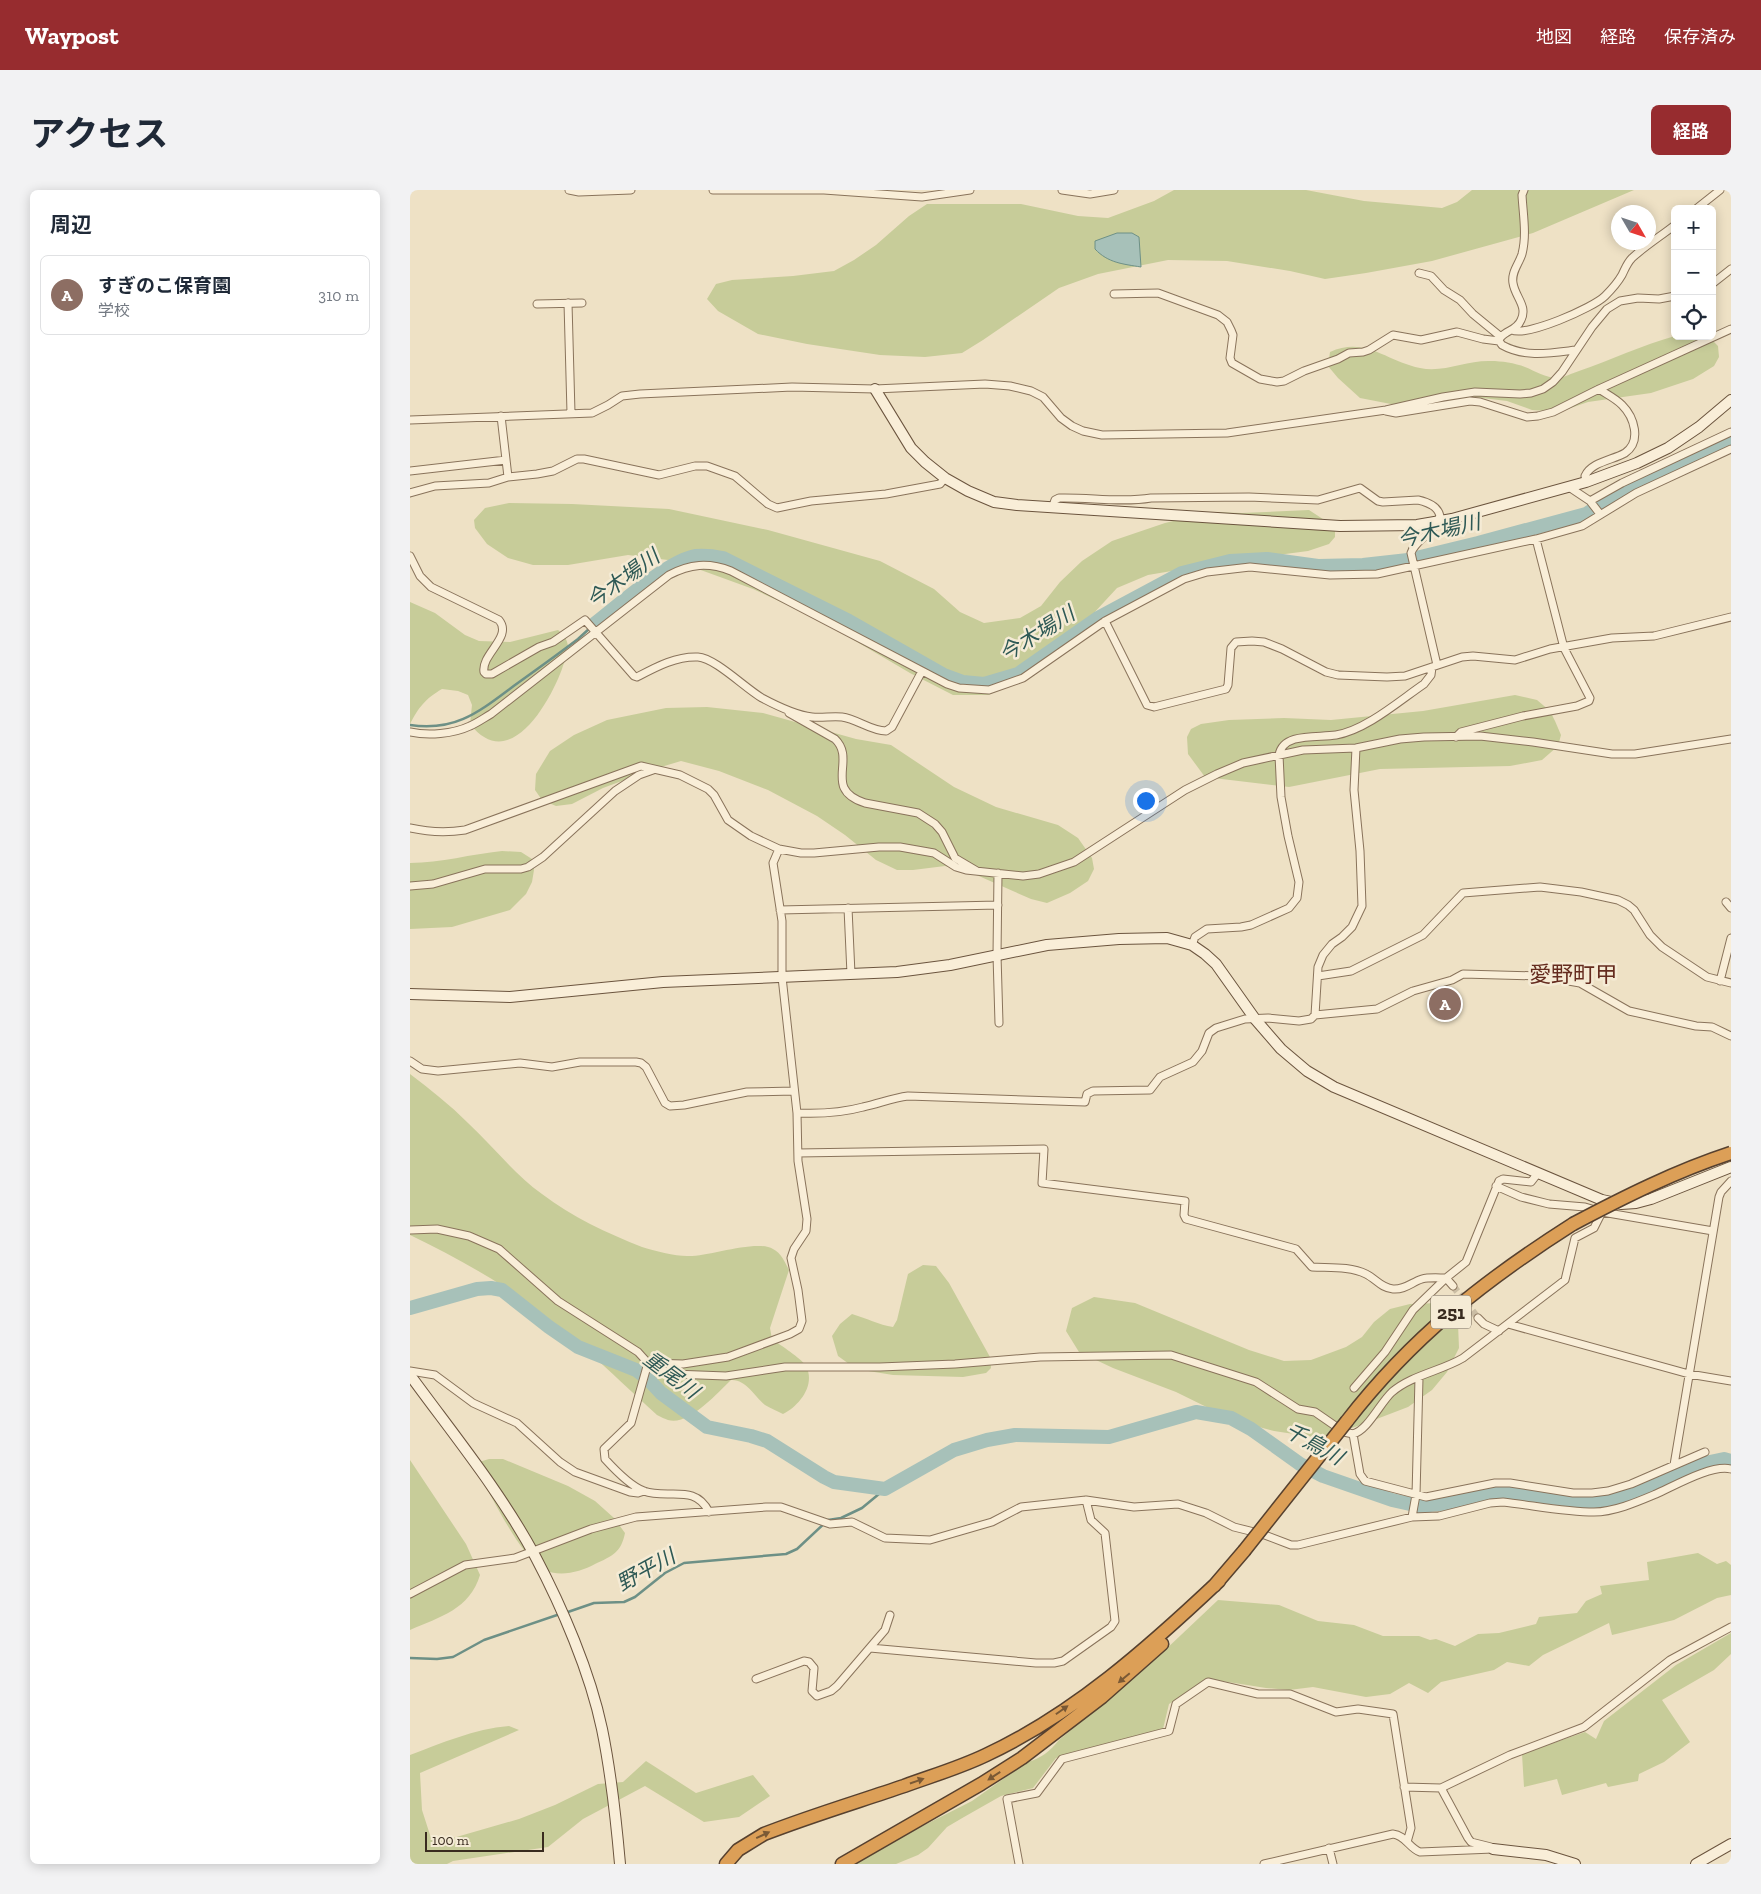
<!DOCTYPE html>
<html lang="ja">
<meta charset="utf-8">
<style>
body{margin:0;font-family:"Zilla Slab","Noto Sans JP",serif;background:#f2f2f3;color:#1f2937}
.controls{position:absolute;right:15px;top:15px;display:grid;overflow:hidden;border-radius:8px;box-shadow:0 2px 12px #0003}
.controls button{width:45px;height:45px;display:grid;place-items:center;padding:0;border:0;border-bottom:1px solid #e0e1e3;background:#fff;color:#1f2937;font:25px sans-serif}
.compass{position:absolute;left:1201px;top:15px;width:45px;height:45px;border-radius:50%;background:#fff;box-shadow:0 2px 12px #0003;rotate:129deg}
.scale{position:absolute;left:15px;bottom:12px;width:119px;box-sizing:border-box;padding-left:5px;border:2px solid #392b1f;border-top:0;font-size:14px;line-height:18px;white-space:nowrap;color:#392b1f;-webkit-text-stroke:4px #f5ebd5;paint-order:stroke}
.you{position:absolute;left:735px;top:610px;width:18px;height:18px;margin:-12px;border:4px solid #fff;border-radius:50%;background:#1a73e8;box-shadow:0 0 0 8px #1a73e833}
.badge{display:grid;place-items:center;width:32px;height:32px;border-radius:50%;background:#972c2f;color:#fff;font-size:16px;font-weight:700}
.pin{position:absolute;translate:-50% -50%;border:2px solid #fff;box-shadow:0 1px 5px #0006}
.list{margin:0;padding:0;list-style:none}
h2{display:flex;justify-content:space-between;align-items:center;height:65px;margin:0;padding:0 20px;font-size:21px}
h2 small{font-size:16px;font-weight:400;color:#747a83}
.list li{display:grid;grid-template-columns:32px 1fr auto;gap:15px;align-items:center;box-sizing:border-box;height:80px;margin:0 10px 10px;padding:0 10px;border:1px solid #e0e1e3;border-radius:8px}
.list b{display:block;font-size:19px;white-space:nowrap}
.list p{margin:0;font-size:16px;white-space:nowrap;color:#747a83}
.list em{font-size:16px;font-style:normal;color:#747a83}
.icon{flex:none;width:28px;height:28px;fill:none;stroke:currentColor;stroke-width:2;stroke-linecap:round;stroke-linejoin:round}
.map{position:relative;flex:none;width:1321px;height:1674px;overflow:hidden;border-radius:8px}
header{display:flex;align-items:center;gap:30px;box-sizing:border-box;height:70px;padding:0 25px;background:#972c2f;color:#fff}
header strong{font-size:24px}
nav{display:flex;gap:28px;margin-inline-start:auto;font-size:18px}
.intro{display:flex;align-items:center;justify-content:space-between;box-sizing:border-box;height:120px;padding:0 30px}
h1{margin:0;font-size:35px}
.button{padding:12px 22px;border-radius:8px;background:#972c2f;color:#fff;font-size:18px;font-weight:700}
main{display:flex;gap:30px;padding:0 30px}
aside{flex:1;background:#fff;border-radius:8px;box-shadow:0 2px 12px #0003}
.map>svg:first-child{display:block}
.green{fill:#c7cc99}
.water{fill:#a7c1b9;stroke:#6d9086}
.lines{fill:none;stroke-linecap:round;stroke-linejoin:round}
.stream{stroke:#6d9086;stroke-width:2.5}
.river{stroke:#a7c1b9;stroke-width:14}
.street-tunnel{stroke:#cabda4;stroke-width:7;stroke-dasharray:7 3.5;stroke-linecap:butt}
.street-casing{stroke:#89735b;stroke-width:9}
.secondary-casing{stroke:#6b543e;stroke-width:12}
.highway-casing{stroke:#57412f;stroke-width:15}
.street{stroke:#f9eed8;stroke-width:7}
.secondary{stroke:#f9eed8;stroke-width:10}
.highway{stroke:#dc9f57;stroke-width:12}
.highway-bridge-casing{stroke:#57412f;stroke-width:15;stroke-linecap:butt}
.highway-bridge{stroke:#dc9f57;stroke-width:12}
.oneway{fill:#7a5935}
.labels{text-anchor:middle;stroke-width:5;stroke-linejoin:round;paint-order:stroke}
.shield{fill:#f5ebd5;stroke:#716556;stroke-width:1}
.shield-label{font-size:19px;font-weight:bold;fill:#392b1f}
.water-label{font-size:21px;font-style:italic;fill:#2e5955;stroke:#f5ebd5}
.quarter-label{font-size:22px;fill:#652c1f;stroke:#f5ebd5}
</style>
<header>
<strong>Waypost</strong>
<nav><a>地図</a><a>経路</a><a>保存済み</a></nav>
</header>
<div class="intro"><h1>アクセス</h1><a class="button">経路</a></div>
<main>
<aside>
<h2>周辺<small></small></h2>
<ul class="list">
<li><span class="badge" style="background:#8d6e63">A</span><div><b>すぎのこ保育園</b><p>学校</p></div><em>310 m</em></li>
</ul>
</aside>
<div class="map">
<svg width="1321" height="1674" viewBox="0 0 1321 1674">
<rect width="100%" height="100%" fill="#eee1c5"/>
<path class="green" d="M764,0H896L954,11L1032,18L1047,12L1062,0H1224L1123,43L1022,71L956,83L915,89L880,81L817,71L758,70L688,84L649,98L573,150L552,163L515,167L470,165L397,154L348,144L308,121L297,109L306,94L322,90L383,86L424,81L444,70L466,55L499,26L517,14H611L668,26L698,28L744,11Z
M1265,146H1298L1308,156L1309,167L1304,176L1283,189L1241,203L1178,212L1149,222L1122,220L1097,211L1064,207L1031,217L986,215L950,208L928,188L918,176L920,162C955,146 976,171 1010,178C1034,183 1057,170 1081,171C1091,171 1105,173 1115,177C1125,181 1136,188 1147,188C1154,188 1162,183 1169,181C1201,170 1232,155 1265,146Z
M99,313L162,314L259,319L358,340L470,371L524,399L550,422L574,433L610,428L631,416L650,392L672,371L702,351L755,333L801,322L832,323L899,320L925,337V347L919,354L898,361L821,371L738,385L707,398L633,478L612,491L578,505H543L500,483L408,429L343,399L266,371L218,365L158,375H123L98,368L77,354L65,338L64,330L75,318Z
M0,412L25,423L55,445L69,451L100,452L148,440C154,445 157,449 158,456C159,463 154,472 152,479C139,514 99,584 60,534L62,515L58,505L48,501L32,499C15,509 9,517 0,534Z
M1105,505L1127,510L1140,521L1145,531L1151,545L1148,556L1132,570L1100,576L970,579L879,597L795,587L778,564L777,547L781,539L791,534L819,530L874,528L921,530L1013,521Z
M297,517L353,523L446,549L481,555L544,597L586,617L648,635L668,648L682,668L684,679L678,691L660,703L637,713L621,709L562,683L535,676L503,680H487L466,670L435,645L407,626L358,600L309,581L271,571L241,580L193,598L162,614L146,616L132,610L125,600L126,584L140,561L164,545L197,530L256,518Z
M92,661L111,662L122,669L124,680L122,692L116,704L100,720L42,737L0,739V673C31,673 61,664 92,661Z
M0,884C20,899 40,915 58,933C83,956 104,984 132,1004C162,1027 197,1043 232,1057C244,1061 265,1066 277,1066C298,1067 346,1049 363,1059C371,1063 375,1072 379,1080L360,1138L362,1149C370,1155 391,1168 396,1176C406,1195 389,1216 373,1224C367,1221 360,1218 355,1215C345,1207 336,1189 321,1190C307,1203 279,1236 258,1230C255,1229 251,1227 247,1225C199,1181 151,1133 96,1098C65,1078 33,1061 0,1045Z
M513,1075L526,1076L539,1093L580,1167L581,1178L576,1183L553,1187L483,1185L446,1179L428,1166L422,1146L430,1134L442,1124C456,1128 469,1135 483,1137L487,1130L498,1084Z
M684,1107L725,1113L839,1160L874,1171L901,1170L936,1157L952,1147L964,1132L980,1119L1000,1114L1029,1113L1041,1117L1048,1134L1049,1158L1037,1182L1022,1200L998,1217L951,1235L910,1248L864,1241L823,1230L766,1202L703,1178L669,1162L656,1141L662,1118Z
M79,1269H93L158,1296L185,1311L204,1328L215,1343C211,1363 202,1366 185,1374C170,1382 149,1388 133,1379C111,1367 82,1307 69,1284V1272Z
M0,1270L56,1354L70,1385C60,1419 30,1427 0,1440Z
M1288,1363L1307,1374L1316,1371L1321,1375V1405L1307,1408L1264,1430L1202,1445L1199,1433L1133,1465L1119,1476L1097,1472L1084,1480L1031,1492L1018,1503L999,1493L980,1504L956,1507L903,1497L879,1500L856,1498L799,1489L759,1514L753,1539L646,1568L623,1598L591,1606L554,1627L537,1637L518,1658L508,1665L486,1674H446L487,1649L562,1611L617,1572C631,1569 640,1561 649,1550L753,1462L808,1410L869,1415L908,1431L944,1435L973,1446H1009L1020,1450L1026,1449L1045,1456L1068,1444L1089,1443L1126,1434L1129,1427L1167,1423L1176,1411L1192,1404L1190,1396L1239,1390L1237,1372Z
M1321,1443V1464L1304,1480L1252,1510L1280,1552L1254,1572L1229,1584L1228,1591L1198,1597L1196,1593L1152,1605L1147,1589L1114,1597L1112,1564L1175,1542L1186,1549L1194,1531L1266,1475Z
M99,1536L109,1540L10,1583L12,1620L21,1648L36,1650L109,1629L145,1615L188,1594L213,1592L236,1571L286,1603L343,1585L360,1606L329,1627L294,1632L235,1596L173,1629L138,1657L43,1671L37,1674H0V1565C32,1553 64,1539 99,1536Z"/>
<path class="water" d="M707,43H722L729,47L731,77C713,74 698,73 685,59V51Z"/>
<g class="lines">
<path class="stream" d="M0,535C46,542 70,521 105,495C126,480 147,465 168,449L180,438
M155,1423L184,1413L214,1412L225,1407L255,1383L274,1373L376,1364L387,1359L418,1330L431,1328L452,1318L475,1299
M0,1468L27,1469L43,1467L74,1450L150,1424"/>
<path class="river" d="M183,435C208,416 257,371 286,366C295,365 303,366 313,368L439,431L534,485L553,492L574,494L608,484L688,428L772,383L820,371L857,369L908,376L953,375L998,370L1068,353L1176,324L1213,300L1321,249
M0,1118L67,1099L81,1098L92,1100L139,1137L168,1157L226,1180L238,1189L251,1203L297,1237L341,1246L357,1251L414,1287L424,1292L475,1299L544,1260L577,1250L605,1245L699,1247L786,1222L821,1228L841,1239L890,1274L913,1286L982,1310L1009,1316L1041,1313L1087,1301L1188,1313L1206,1310L1295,1273L1314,1269L1321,1271"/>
<path class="street-tunnel" d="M1043,1096L1068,1128"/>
<g class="street-casing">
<path id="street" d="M159,0L169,2L221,0
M303,0H414L512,7L560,0
M652,0L680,4L704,0
M1286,19L1310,0
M1009,83L1021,86L1034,100L1050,110L1063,124L1091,147
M1302,94L1321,79
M704,104L748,103L808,125L817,132L821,140L823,145L820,168L822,173L850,189L867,192L874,191L894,181L928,169L939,163L953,162L959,160L983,145L1011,150L1047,142L1073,149L1089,151
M158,113L161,223
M127,114L172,113
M1102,140C1116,147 1183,118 1195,106C1201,100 1208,92 1212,85C1215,79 1217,73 1222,68C1235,56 1251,46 1265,35
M1091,147C1097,140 1107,140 1111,130C1118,116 1105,107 1103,93C1101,82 1109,74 1112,64C1117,45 1113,24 1112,5L1114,0
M1090,148L1089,151L1092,155C1115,168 1141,163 1166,160
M976,221L986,223L1060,211L1070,212L1117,227L1128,226L1143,222L1189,199L1321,139
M91,226L98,287
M0,230L182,223L198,215L212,206L230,204L382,197L465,199L575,194L600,196L621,201L633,207L651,228L662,236L673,241L692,245L817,243L976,220L1033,207L1065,202L1110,204L1121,203L1133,199L1143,192L1152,182L1182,137L1197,119L1210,111L1228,108L1249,109L1265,106
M0,281L96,270
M1176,292L1175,286C1181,272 1203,270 1215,263C1232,251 1224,227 1212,215C1205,208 1196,204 1189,199
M1159,297L1180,311L1190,324
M0,303L25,296L79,293L98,287L127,284L143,281L167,269H174L249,285L285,276H297L325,286L358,314L367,318L401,311L476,304L530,294L535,288
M1180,311L1212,293L1321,242
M642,318L645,310L649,308C679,307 711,313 741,308L839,307L908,310L950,298L968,311L973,312L1008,310C1017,312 1028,316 1030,326C1024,343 1005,350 1001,363L1027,475
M0,366L10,386L21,397L89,430C103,447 71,464 74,482L76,484H82L129,457L143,452L175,430L224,486L227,487C246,477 266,466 288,467C305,468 335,498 352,508C367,516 385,525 402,527C412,528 422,526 432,527C447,529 461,541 476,541L482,537L512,481
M695,431L737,515L744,517L816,499L818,495L821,458L826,452L842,451L854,452L872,459L916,482L928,485L977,487L995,486L1052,467L1063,466L1105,470L1140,459L1202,448L1244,446L1321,427
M379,523L425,549C447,570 412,599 455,613L508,623L525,634L532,642L545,668L567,681
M0,542C18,546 43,544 60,536C67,533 74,528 81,524L259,385C280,374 298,372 321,381L537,494L549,498L579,500L613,488L695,431L774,389L797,382L840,377L920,385L967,384L1126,349L1172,336L1226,303L1321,259
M1046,547L1051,542L1113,526L1167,516L1179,511L1180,508L1154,458L1126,349
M0,638C18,642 36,643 55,640L231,576L270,585L298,599L304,605L318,630L341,646L369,659L391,663H404L469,657H490L524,663L546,677L556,680L613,686L629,684L664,672L775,600L807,584L833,573L893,560L946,558L990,549L1014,547L1070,546L1123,552L1202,564H1225L1321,549
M588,683L587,765L589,833
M0,696L23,694L75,679H111L118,677L133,667L205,601L229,585L243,580
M1316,712L1321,718
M438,718L441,784
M370,720L588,715
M782,755L785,747L797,739L831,737L841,735L879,718L887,708L889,692L878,646L871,607L869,565C873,542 908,548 926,545C956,540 989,511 1014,494L1021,485L1022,477
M908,786L941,781L1013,745L1053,703L1130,697L1171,702L1208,710L1218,715L1224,720L1240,745L1252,757L1297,787L1321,793
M1310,791L1321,748
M905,825L908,777L913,765L922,754L932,747L942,737L952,716L950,661L944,600L946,558
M0,871L12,879L28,881L110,873L142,877L170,872H226L231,873L236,877L255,913L260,916L274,915L337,902L384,901
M387,923C410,924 431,923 453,917C468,914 482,908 498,906L675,912L677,904L683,901L740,900L750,887L783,872L792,861L799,843L806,838L835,829L858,828L889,831L901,829L905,825L967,819L1003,801L1042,790L1053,784L1130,786L1170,793L1219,821L1286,836L1302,837L1321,846
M388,963L634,959L632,993L775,1011L774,1025L776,1029L886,1059L902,1077C919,1078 940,1076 956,1084C966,1089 971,1098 983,1099C995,1100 1002,1092 1012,1089C1019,1087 1029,1088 1036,1088L1043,1096
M1086,996L1111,1007L1139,1014L1175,1017L1192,1022L1303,1041
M0,1040L27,1039L59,1046L89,1059L148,1111L228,1162L238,1173L251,1180L263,1184L316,1186L375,1177H470L545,1174L630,1167L761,1165L846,1192L888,1219L905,1222L934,1242L943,1244C958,1240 970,1213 982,1202C1002,1185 1031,1181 1053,1168L1155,1090L1165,1048L1184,1038L1192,1022
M1068,1128L1074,1134L1089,1141
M1098,1134L1279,1184L1321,1191
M238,1173L221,1233L194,1259L195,1269C205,1280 220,1296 234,1301C258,1310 285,1293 299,1322
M239,1173L273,1174L318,1167L380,1144L389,1139L392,1131L388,1100L381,1068L384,1059L396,1041L397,1029L388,971L387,923L372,787V731L363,673L369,659
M0,1181L25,1185L63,1213L107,1233L150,1272L165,1282L220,1302L228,1303L234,1301
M944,1198L975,1162L1003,1120L1036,1088L1056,1072L1089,991L1093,989L1121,992L1128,983
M943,1244L950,1284L955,1291L1016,1307L1085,1293H1100L1163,1303H1182L1198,1301L1221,1294L1295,1262
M1264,1275L1309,1007L1311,1002L1321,991
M1002,1327L1006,1305L1009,1188
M0,1404L55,1375L105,1368L181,1339L226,1327L356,1317H371L420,1334L442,1332L475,1348L520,1350L582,1332L611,1317L676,1310L724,1317L768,1314L796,1323L824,1337L852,1344L881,1355H888L1002,1327L1029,1326L1080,1313L1093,1312C1121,1315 1156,1322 1184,1322C1204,1322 1227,1312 1246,1304C1264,1296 1302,1274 1321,1279
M460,1458L626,1473H644L653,1471L701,1437L705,1431L695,1343L681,1330L676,1310
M346,1489L394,1471L399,1472L404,1478L402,1501L407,1506L421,1501L427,1496L475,1440L480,1425
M994,1597L1031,1598L1100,1565L1174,1537L1260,1470L1321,1437
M1031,1598L1058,1648L1061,1652L1081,1657
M919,1658L923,1674
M609,1674L597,1609L627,1603L652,1569L759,1541L766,1514L798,1492L848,1504H880L926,1522L948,1519L983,1524L1001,1638L997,1652
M854,1674L983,1644C995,1645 999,1658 1010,1662L1083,1659"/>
</g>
<g class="secondary-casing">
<path id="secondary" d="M465,199L501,258L515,272L535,288L558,301L584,312L607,315L930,336L1007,335L1042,329L1176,292L1227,273L1258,258L1289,237L1321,210
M0,804L100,807L253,792L487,782L540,775L637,755L709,749L757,748L782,755L795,764L806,774L845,829L871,859L897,881L924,897L1192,1010L1211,1014L1226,1013L1241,1009L1321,977
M0,1185C43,1244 90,1301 125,1366C152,1417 180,1482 192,1539C201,1583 206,1628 210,1674
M1083,1659L1136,1665L1165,1674
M1286,1674L1321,1654"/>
</g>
<g class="highway-casing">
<path id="highway" d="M937,1231C1002,1147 1075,1090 1163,1034
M804,1396L834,1361
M316,1674L328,1660L354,1644C400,1626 447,1612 494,1596C521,1586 549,1578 576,1565C664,1524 739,1457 809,1391
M432,1674L571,1594L612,1568L692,1507L752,1454"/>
</g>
<use href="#street" class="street"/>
<use href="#secondary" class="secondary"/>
<use href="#highway" class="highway"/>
<g class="highway-bridge-casing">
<path id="highway-bridge" d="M1163,1034C1214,1007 1266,981 1321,963
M834,1361L937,1231"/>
</g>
<use href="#highway-bridge" class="highway-bridge"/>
</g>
<defs><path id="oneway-solid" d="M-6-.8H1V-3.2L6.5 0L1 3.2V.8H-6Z" transform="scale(1.25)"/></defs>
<g class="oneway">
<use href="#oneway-solid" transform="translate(714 1488) rotate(140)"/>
<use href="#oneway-solid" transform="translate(652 1520) rotate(-35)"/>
<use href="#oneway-solid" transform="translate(584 1586) rotate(147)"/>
<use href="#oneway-solid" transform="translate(507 1591) rotate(-19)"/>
<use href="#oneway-solid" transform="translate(353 1645) rotate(-25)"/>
</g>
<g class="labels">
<rect class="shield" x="1021" y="1105.5" width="40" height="33" rx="4"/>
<g class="shield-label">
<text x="1041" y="1129">251</text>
</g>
<g class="water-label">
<text transform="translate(1029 341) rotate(-13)" y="7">今木場川</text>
<text transform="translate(213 389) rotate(-36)" y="7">今木場川</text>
<text transform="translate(627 444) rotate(-32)" y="7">今木場川</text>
<text transform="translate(261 1185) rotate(37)" y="7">重尾川</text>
<text transform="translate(904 1254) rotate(29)" y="7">千鳥川</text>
<text transform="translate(236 1380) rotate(-29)" y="7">野平川</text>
</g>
<g class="quarter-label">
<text x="1163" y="792">愛野町甲</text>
</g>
</g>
</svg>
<div class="controls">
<button>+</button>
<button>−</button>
<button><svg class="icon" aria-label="locate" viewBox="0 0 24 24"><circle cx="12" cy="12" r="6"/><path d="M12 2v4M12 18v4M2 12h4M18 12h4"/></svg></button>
</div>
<svg class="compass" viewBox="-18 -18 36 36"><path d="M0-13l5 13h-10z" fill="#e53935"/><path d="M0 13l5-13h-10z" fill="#747a83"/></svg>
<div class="scale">100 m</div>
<div class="you"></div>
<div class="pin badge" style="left:1035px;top:814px;background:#8d6e63">A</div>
</div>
</main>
